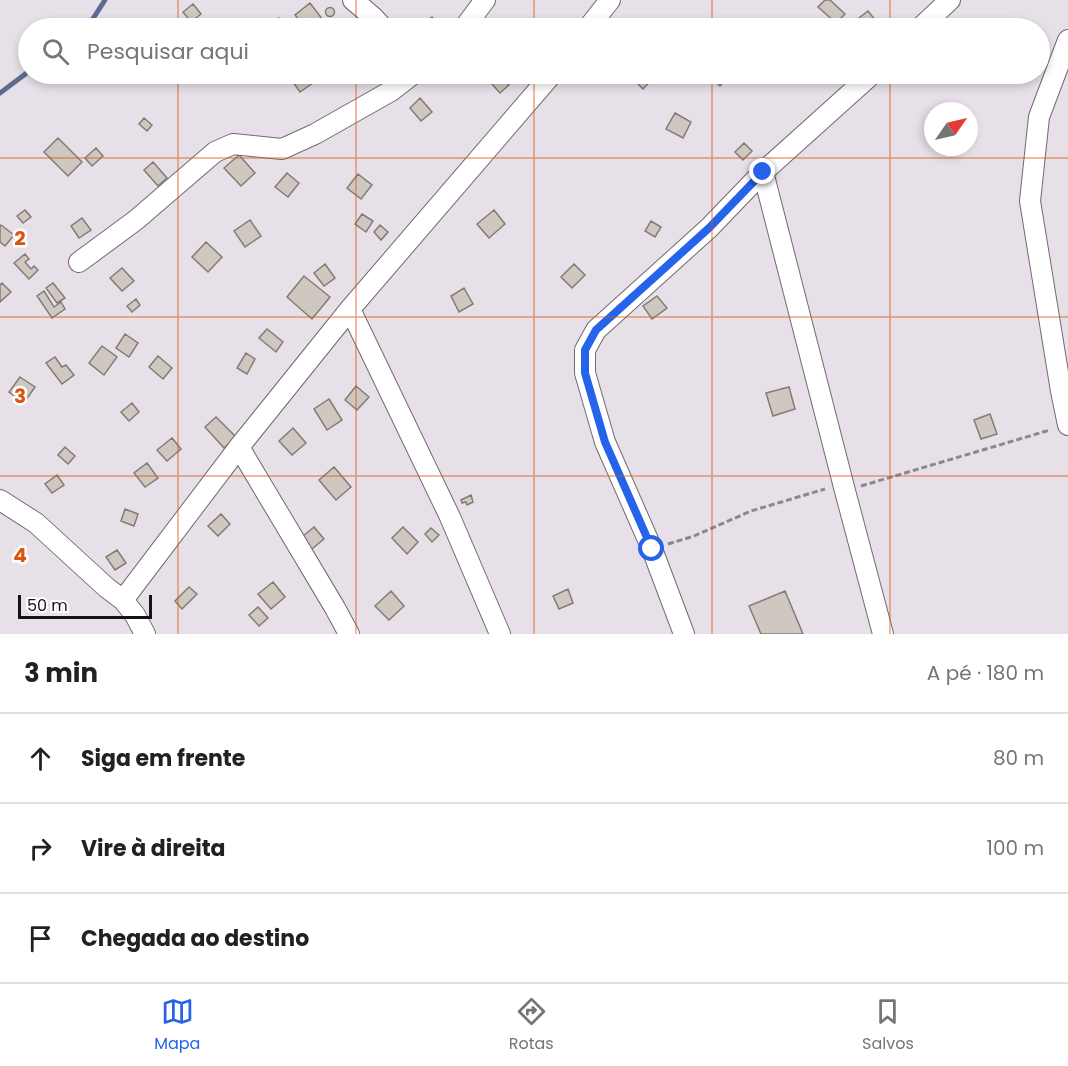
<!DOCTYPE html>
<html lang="pt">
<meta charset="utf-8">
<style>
body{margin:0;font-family:Poppins,sans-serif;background:#f6f6f6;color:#202124}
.compass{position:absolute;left:924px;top:102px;width:54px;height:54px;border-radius:50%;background:#fff;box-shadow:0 3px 9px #0003;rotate:56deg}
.scale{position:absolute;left:18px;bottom:15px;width:134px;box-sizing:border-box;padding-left:6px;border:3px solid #141215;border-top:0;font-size:16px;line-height:21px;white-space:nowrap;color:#141215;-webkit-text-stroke:4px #fff;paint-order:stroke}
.stop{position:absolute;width:18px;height:18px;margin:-14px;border:4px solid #2563eb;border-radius:50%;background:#fff}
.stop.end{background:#2563eb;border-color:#fff;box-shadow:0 2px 6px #0008}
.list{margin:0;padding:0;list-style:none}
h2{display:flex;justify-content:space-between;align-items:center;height:78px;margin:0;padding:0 24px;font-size:26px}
h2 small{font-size:20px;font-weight:400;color:#757577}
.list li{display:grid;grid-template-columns:39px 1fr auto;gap:18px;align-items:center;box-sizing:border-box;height:90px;padding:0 24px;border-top:2px solid #e0e0e0}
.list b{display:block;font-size:22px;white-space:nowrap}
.list em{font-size:20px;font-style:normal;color:#757577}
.icon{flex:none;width:33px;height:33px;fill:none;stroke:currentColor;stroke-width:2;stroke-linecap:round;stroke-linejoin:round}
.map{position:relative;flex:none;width:1068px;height:634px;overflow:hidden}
.search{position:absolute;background:#fff;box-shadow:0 3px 9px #0003;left:18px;right:18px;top:18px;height:66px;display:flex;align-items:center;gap:15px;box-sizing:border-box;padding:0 21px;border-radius:33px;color:#757577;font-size:22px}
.sheet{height:348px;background:#fff}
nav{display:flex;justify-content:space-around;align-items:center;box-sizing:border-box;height:84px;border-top:2px solid #e0e0e0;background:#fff;font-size:16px;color:#757577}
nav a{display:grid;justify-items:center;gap:3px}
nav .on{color:#2563eb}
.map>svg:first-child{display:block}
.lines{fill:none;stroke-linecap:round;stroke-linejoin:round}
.stream{stroke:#5b6d8e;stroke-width:5}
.building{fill:#cec8c0;stroke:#827c75;stroke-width:1.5}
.street-casing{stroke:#716a71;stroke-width:22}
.path{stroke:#8c878d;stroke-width:3;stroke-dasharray:6 3;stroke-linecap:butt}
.street{stroke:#fff;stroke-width:20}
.route{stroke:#2563eb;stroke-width:8}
.grid{fill:none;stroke:#dd550c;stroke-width:1.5;stroke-opacity:0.55}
.grid-label{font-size:20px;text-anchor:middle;font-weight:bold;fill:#dd550c;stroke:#fff;stroke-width:5;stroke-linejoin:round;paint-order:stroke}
</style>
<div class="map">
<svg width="1068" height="634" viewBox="0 0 1068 634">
<rect width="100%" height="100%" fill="#e7e0e8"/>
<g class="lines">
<path class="stream" d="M87,28L105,0
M0,93L28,72"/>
</g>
<path class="building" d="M825,0H830L845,14L836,23L818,7Z
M310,3L323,20L312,28H305L295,15Z
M193,4L201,14L191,22L183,12Z
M325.5 12a4.5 4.5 0 1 1 9 0a4.5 4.5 0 1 1-9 0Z
M868,11L876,21L866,28H862L855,21Z
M432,17L441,28H417Z
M279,18L289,28H268Z
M706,19L715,28H696Z
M291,74H321L323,76L300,92L288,75Z
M465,74H481L473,81Z
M638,74H646L652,79L643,89L633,79Z
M706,74H727L729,75L720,86Z
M500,76L509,85L500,93L492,84Z
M420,98L432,112L421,121L410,108Z
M675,113L691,122L683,138L666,129Z
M144,118L152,125L147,131L139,124Z
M58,138L82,162L68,176L44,152Z
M744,143L752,151L743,160L735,152Z
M96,148L103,156L92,166L85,158Z
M239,155L255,173L241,186L224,168Z
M153,162L167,178L158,186L144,170Z
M287,173L299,183L288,197L275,187Z
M358,174L372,185L361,199L347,188Z
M25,210L31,217L23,223L17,216Z
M494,210L505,224L489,238L477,224Z
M362,214L373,221L366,232L355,224Z
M82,218L91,230L79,238L71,226Z
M250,220L261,236L245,247L234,231Z
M651,221L661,227L655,237L645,231Z
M1,225L14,235L5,246L0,242V226Z
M380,225L388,232L381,240L374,232Z
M206,242L222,257L208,272L192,257Z
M25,254L29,259L25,262L31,269L34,266L38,270L29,279L14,263Z
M325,264L335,278L324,286L314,273Z
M574,264L585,275L572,288L561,277Z
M122,268L134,281L122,291L110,278Z
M304,276L330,297L312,319L287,297Z
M2,283L11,292L0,302V285Z
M53,283L65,298L57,303L46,288Z
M464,288L473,304L459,312L451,296Z
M44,291L54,307L61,302L65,309L52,318L37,296Z
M657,296L667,308L652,319L643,306Z
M136,299L140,305L132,312L127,306Z
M267,329L283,342L276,352L259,338Z
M125,334L138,343L129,357L116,348Z
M102,346L117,357L104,375L89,363Z
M246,353L255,359L247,374L237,368Z
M158,356L172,368L163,379L149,367Z
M55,357L62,367L66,365L74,375L62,384L46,363Z
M20,377L35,387L24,403L9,392Z
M356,386L369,397L357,410L345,400Z
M789,387L795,409L773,416L766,393Z
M329,399L342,420L327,430L314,409Z
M132,403L139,412L129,421L121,412Z
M990,414L997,434L981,439L974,420Z
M216,417L236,437L224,448L205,427Z
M293,428L306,443L292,455L279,441Z
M172,438L181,449L167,461L157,450Z
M65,447L75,456L68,464L58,455Z
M147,463L158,478L145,487L134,473Z
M334,467L351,487L336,500L319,480Z
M57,475L64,485L52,493L45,484Z
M471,495L473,502L467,505L466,502L462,503L461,500Z
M125,509L138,514L134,526L121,521Z
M221,514L230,524L218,536L208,526Z
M314,527L324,539L307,553L297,541Z
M403,527L418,542L407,554L392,538Z
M431,528L439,535L432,542L425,534Z
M117,550L126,563L115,570L106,557Z
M273,582L285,597L271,609L258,594Z
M189,587L197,594L182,609L175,601Z
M568,589L573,603L559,609L553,596Z
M391,591L404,606L389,620L375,606Z
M785,591L803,634H761L749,606Z
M258,607L268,618L259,626L249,615Z"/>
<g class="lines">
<g class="street-casing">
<path id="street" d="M353,0L373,17L383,28
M464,28L485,0
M588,28L610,0
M920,28L950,0
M1068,40L1039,117L1030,201L1061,391L1068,425
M763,172L845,491L883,634
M79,262L136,220L215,152L233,144L282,149L315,134L391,91L413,74
M350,309L450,517L500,634
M239,447L335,608L349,634
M0,500L36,523L107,588L123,600L135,615L145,634
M123,600L239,447L350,309L552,74
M684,634L652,549L605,442L585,373V350L596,330L709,228L763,172L872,74"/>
</g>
<path class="path" d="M861,486L1050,430
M668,544L694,536L751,511L825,489"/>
<use href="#street" class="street"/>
</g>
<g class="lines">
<path class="route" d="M652,549L605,442L585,373V350L596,330L709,228L763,172"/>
</g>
<path class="grid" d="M178,0V28M356,0V28M534,0V28M712,0V28M890,0V28M178,74V634M356,74V634M534,74V634M712,74V634M890,74V634M0,158H1068M0,317H1068M0,476H1068"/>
<g class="grid-label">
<text x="20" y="245">2</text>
<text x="20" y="403">3</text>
<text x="20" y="562">4</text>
</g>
</svg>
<svg class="compass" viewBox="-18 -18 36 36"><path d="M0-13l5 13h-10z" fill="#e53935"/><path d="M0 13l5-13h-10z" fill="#757577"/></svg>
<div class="scale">50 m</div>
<div class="stop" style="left:652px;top:549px"></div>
<div class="stop end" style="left:763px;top:172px"></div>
<div class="search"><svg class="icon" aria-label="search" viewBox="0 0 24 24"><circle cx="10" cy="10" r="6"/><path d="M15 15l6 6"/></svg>Pesquisar aqui</div>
</div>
<section class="sheet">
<h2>3 min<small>A pé · 180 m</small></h2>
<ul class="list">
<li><svg class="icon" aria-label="ahead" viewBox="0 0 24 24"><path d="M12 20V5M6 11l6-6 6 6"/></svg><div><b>Siga em frente</b></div><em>80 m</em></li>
<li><svg class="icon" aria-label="right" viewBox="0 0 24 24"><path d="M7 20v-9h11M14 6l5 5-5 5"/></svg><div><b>Vire à direita</b></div><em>100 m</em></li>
<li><svg class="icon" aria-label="arrive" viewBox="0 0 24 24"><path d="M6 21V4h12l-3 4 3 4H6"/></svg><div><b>Chegada ao destino</b></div></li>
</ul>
</section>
<nav>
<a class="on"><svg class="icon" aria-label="map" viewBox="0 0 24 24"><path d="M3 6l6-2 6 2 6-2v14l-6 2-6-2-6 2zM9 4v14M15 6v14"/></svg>Mapa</a>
<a><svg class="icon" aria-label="directions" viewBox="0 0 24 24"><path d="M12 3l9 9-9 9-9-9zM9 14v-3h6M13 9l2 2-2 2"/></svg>Rotas</a>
<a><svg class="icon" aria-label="saved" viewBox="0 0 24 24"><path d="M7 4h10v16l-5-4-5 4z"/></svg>Salvos</a>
</nav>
